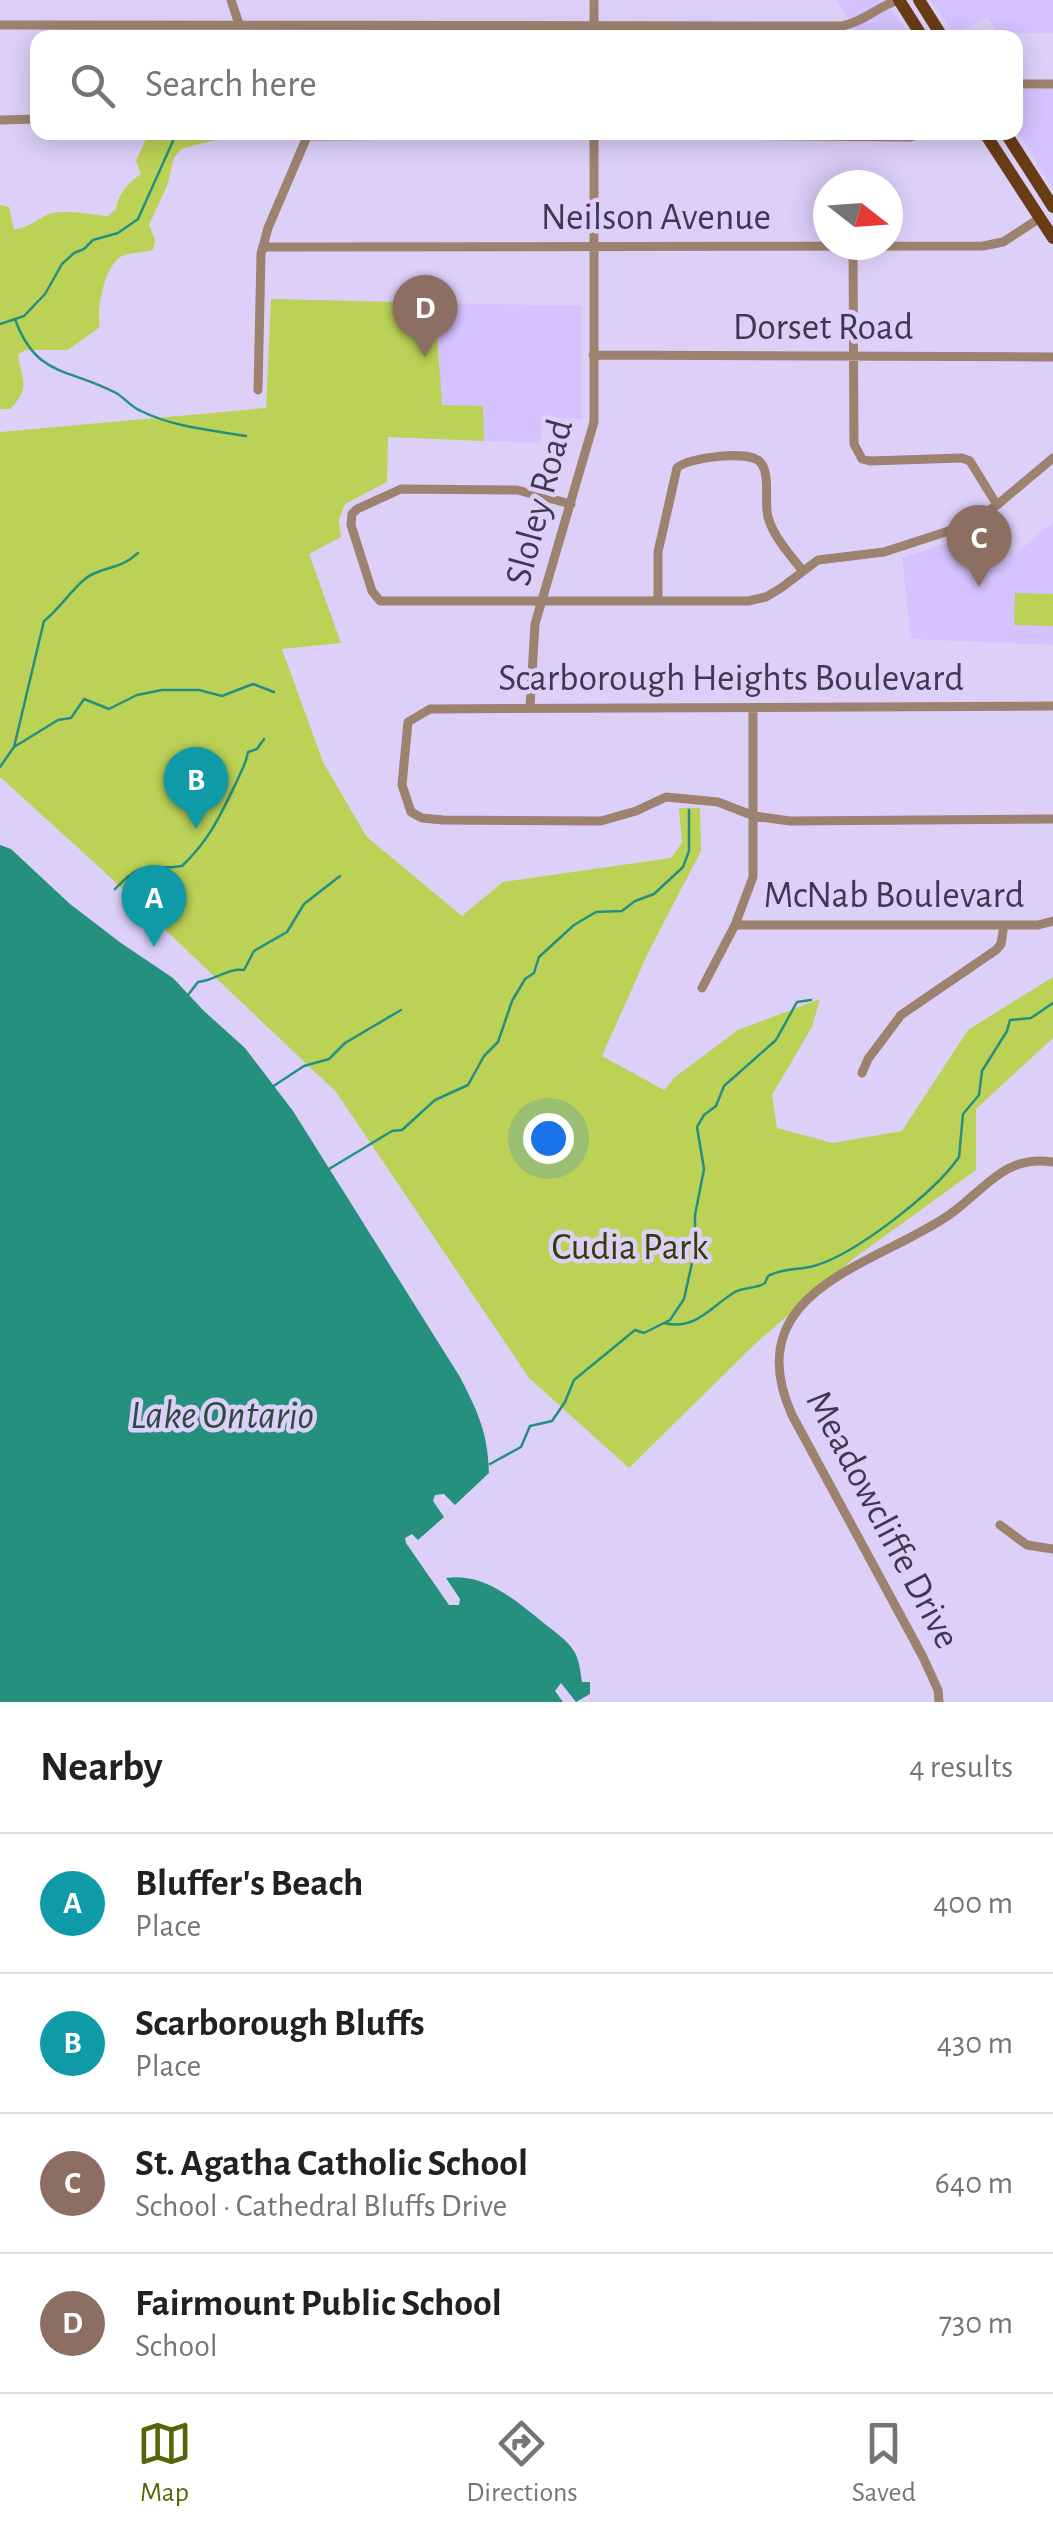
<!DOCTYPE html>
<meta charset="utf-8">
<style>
body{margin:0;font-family:"Alegreya Sans",sans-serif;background:#f6f6f6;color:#202124}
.compass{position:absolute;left:813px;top:170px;width:90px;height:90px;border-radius:50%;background:#fff;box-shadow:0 5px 25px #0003;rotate:107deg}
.you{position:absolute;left:548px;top:1138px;width:35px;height:35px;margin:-25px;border:8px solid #fff;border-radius:50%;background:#1a73e8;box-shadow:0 0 0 15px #1a73e833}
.badge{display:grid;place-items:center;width:65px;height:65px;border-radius:50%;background:#576408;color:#fff;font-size:32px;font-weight:700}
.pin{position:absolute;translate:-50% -82px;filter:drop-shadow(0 2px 5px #0008)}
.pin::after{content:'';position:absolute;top:52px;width:35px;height:30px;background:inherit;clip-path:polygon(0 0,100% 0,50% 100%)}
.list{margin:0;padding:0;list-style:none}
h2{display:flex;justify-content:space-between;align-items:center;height:130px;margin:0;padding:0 40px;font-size:42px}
h2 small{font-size:32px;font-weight:400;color:#757577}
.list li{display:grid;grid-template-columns:65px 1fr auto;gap:30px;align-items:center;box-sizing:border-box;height:140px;padding:0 40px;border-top:2px solid #e0e0e0}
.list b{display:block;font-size:38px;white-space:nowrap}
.list p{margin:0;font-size:32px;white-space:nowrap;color:#757577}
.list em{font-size:32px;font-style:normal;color:#757577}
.icon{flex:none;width:55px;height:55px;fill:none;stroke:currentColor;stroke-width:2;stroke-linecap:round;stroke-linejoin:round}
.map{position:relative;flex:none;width:1053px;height:1702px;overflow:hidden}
.search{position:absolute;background:#fff;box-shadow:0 5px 25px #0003;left:30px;right:30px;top:30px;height:110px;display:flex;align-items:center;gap:25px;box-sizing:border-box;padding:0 35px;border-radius:20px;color:#757577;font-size:38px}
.sheet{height:690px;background:#fff}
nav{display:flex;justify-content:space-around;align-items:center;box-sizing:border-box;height:140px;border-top:2px solid #e0e0e0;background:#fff;font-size:28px;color:#757577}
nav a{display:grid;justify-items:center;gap:5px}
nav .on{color:#576408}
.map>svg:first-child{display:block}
.built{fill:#d5c3ff}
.green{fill:#bbd256}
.water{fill:#25907e}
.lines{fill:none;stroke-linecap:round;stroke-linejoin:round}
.stream{stroke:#25907e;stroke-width:2.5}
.street{stroke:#9d826f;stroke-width:9}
.primary{stroke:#683c15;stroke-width:12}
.labels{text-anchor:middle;stroke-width:9;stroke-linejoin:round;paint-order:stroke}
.street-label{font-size:38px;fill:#403853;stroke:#dcd0f9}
.park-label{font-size:38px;fill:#343d03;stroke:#dcd0f9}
.water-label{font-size:40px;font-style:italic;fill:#2b4a43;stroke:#dcd0f9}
</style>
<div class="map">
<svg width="1053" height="1702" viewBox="0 0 1053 1702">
<rect width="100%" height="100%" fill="#dcd0f9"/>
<path class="built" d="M836,0H885L911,37H861Z
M930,0H1053V33H999L988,17L955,34Z
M1025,89H1053V189L1016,129V92Z
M271,299L582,306V419L544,417L540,443L387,437Z
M1053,522V645L911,639L902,558L955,540L970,576L999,568Z"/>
<path class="green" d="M149,133H225L223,138L181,149L174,158L167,186L149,225L155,240L153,250C143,253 130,252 120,257C105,267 96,309 100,327L68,350H25L18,355C22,381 31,388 10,409H0V205L9,207L14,230C28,227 32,223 43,217C60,207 89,215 108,216L116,209C118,194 128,182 141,174L136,161Z
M271,299L435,303L442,405L483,406L484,441L388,437L387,482L345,504L339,520L341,537L309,554L341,643L282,649L323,762L366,836L462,916L503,882L671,858L682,843L679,808H700L701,851L648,953L602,1056L664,1090L675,1077L738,1030L820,999L812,1027L772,1095L777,1128L833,1143L902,1131L968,1030L1053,977V1038L976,1109V1170L853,1259L754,1345L629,1468L529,1378L336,1092L97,865L0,777V432L266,408Z
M1015,593L1053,594V626L1014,625Z"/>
<path class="water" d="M0,845L11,849L70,904L121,943L173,978L204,1011L245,1048L293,1111L460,1377C478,1412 488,1433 489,1473L455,1505L444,1494L435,1495L433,1501L444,1517L418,1540L412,1534L405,1538L406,1543L449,1605H459L460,1599L446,1578C485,1572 516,1601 545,1624C555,1632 567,1640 574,1651C580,1661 580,1672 582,1682H590V1694L576,1702L561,1683L555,1691L563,1702H0Z"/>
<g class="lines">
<path class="stream" d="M15,319C36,378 70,368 116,393C125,398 131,407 141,411C173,427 211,430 246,436
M0,324L24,316L45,294L62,264L74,253L84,249L93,240L118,233L138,219L177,132
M14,747L58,720L71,718L84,699L109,709L137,695L162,690H199L222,696L253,684L274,692
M0,767L14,747L44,621C60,609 78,580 93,574C112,565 120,569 138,553
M115,889C146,857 145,872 182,866C210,839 220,816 237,781C242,769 246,764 248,752L257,749L264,739
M188,995L198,982C216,980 227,968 244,970L254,951L287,932L304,904L340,876
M272,1087L304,1066L329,1059L345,1043L401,1010
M329,1169L392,1131L402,1130L435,1100L468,1085L484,1056L498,1042L512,1001L525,979L534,973L539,957L574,925L596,912L622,911L635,901L654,894L683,867L689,851V810
M695,1246V1215L704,1169L697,1127L704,1115L716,1106L724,1086L776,1040L797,1002L811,1000
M664,1323C696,1331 711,1306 735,1292C744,1287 756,1289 765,1283L768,1276C783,1268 799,1270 814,1266C856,1254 935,1192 959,1157L963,1114L979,1095L982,1071L1007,1031L1010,1020L1031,1018L1053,1003
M490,1464L521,1447L530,1426L552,1421L565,1402L574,1380L635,1330L644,1333L670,1320L684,1299L694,1254"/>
<path class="street" d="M231,0L239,24
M594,0V38
M0,25L842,26C864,22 878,6 899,0
M1016,84H1053
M0,120L38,119
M308,136L594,134L909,137L931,132
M853,246L854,444L862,459L870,461L962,458L970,461L997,505
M263,247L983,246L1003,242L1040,218
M593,355L1053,357
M258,390L261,254L268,228L309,132
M571,504L517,490L401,489L357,509L352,514L351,525L372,591L380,601H748L766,597L781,588L818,560L884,552L967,525L997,505L1053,458
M658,601V552L677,468C688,457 749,450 760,462C771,473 764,502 768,517C773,536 790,555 802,570
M1053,706L430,709L408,722L402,785L411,812L422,818L443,820L601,821L636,811L666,797L718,802L754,816L790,821L1053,819
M530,707L535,624L594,422V132
M735,925H1038L1053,921
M702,988L735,925L753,877V709
M862,1073L868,1059L901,1015L996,950L1001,944L1004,925
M1000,1525L1027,1545L1053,1549
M939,1702L938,1690L923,1657L792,1415C736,1290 875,1266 949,1215C985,1190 1004,1154 1053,1162"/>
<path class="primary" d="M899,0L923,38
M919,0L943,38
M984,132L1053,238
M1005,132L1053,207"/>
</g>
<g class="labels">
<g class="street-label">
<text x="656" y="229">Neilson Avenue</text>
<text x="823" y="339">Dorset Road</text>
<text transform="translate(538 502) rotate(-75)" y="13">Sloley Road</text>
<text x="731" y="690">Scarborough Heights Boulevard</text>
<text x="894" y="907">McNab Boulevard</text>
<text transform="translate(884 1519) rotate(62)" y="13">Meadowcliffe Drive</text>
</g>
<g class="park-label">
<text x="630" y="1259">Cudia Park</text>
</g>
<g class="water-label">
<text x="222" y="1428">Lake Ontario</text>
</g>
</g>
</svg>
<svg class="compass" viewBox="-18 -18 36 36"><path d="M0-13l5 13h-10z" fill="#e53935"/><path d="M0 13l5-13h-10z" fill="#757577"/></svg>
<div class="you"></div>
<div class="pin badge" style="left:154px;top:947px;background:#0f9aa8">A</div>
<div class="pin badge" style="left:196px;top:829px;background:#0f9aa8">B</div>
<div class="pin badge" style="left:979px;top:587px;background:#8d6e63">C</div>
<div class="pin badge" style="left:425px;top:357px;background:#8d6e63">D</div>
<div class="search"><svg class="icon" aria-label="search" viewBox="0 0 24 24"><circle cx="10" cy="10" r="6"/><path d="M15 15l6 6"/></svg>Search here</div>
</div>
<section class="sheet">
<h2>Nearby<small>4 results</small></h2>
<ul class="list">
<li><span class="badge" style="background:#0f9aa8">A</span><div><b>Bluffer's Beach</b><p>Place</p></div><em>400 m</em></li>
<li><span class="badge" style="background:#0f9aa8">B</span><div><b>Scarborough Bluffs</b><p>Place</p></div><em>430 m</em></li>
<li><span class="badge" style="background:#8d6e63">C</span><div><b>St. Agatha Catholic School</b><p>School · Cathedral Bluffs Drive</p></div><em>640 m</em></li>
<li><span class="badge" style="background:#8d6e63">D</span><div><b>Fairmount Public School</b><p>School</p></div><em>730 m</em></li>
</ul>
</section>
<nav>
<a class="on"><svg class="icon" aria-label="map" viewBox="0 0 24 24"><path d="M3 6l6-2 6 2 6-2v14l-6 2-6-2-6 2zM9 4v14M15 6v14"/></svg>Map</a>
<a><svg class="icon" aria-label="directions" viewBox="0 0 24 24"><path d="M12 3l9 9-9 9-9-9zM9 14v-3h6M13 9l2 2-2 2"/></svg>Directions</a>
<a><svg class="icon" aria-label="saved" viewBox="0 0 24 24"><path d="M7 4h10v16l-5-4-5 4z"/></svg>Saved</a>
</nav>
